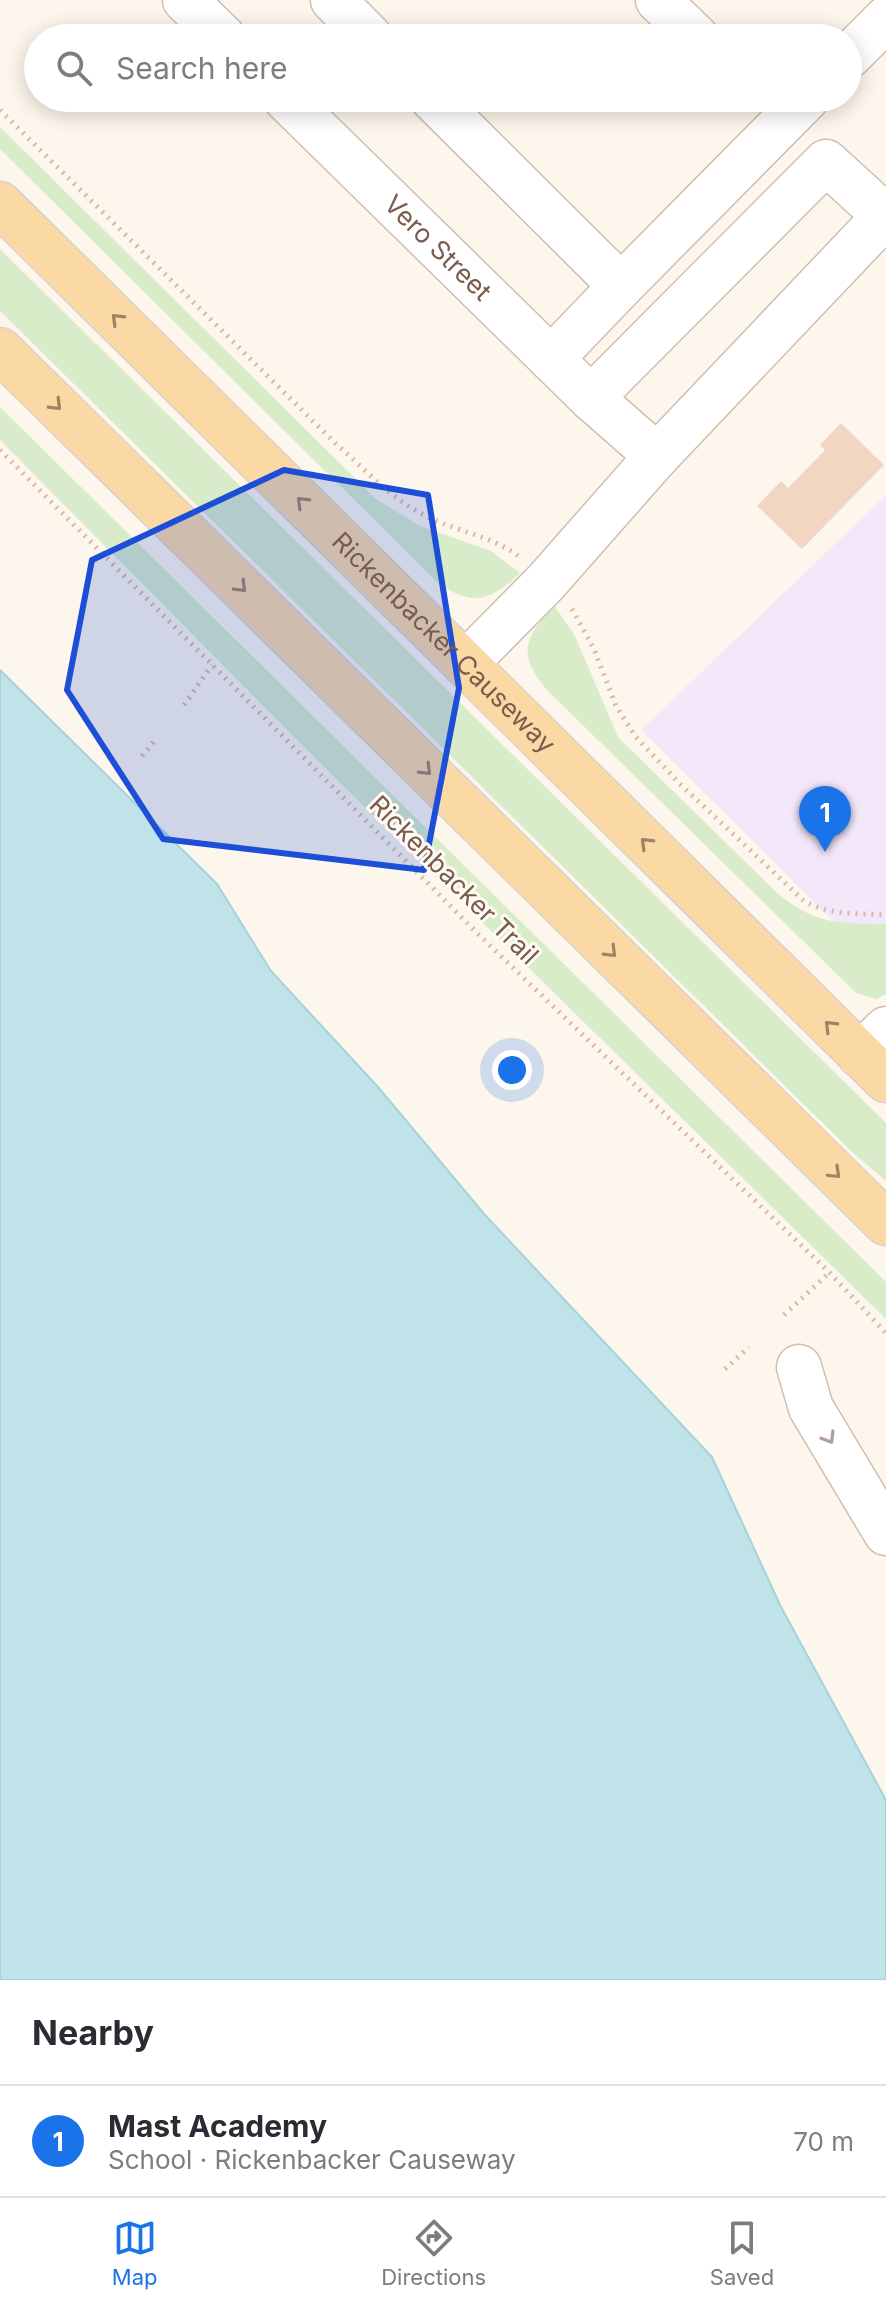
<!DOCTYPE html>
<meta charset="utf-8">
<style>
body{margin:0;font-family:Inter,sans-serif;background:#f7f7f7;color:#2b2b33}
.you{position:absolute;left:512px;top:1070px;width:28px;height:28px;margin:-20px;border:6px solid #fff;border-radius:50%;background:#1a73e8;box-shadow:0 0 0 12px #1a73e833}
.badge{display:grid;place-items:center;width:52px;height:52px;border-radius:50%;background:#1a73e8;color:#fff;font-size:26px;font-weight:700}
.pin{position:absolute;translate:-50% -66px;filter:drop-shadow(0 2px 4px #0008)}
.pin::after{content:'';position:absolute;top:42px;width:28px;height:24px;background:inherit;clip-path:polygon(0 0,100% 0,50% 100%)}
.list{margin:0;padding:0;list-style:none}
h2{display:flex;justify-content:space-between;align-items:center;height:104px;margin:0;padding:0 32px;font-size:34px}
h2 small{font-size:26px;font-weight:400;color:#7c7c81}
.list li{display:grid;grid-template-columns:52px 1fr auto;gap:24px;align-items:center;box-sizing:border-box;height:112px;padding:0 32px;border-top:2px solid #e1e1e2}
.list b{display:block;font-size:30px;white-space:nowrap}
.list p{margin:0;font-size:26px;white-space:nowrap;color:#7c7c81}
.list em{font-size:26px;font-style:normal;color:#7c7c81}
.icon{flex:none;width:44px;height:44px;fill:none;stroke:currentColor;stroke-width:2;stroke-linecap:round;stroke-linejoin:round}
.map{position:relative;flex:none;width:886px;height:1980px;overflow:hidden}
.search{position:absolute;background:#fff;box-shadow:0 4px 20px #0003;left:24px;right:24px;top:24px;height:88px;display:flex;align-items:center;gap:20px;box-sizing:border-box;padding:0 28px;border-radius:44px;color:#7c7c81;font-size:30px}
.sheet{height:216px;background:#fff}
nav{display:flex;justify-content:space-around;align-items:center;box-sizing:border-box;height:112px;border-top:2px solid #e1e1e2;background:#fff;font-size:22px;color:#7c7c81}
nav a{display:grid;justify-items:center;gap:4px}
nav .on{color:#1a73e8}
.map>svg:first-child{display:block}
.education{fill:#f3e8fa}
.green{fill:#d8ecc9}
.water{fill:#bfe3e8;stroke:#a5d3da;stroke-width:2}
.building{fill:#f3d5c3}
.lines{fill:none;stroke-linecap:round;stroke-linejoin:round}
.minor-casing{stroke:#d1beb0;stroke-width:47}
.major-casing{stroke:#dad1cd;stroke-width:47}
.path{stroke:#d9b8a5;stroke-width:5;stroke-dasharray:2 6;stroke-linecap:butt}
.minor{stroke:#fff;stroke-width:44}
.major{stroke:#fbd9a5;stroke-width:44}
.oneway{stroke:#a18267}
.oneway2{stroke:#af9d94}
.marked{fill:#1d4ed8;fill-opacity:0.2;stroke:#1d4ed8;stroke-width:6;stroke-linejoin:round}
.labels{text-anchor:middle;stroke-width:6;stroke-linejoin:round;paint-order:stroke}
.street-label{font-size:26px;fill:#7a5c4d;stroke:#fffaf3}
</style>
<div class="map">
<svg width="886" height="1980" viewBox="0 0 886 1980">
<rect width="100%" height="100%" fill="#fdf6ec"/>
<path class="education" d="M886,495V974L641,730Z"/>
<path class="green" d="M0,127L376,499L420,526L491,551L520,573C489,602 472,607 437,582L0,149Z
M0,249L886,1123V1181L852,1152L0,311Z
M0,407L886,1282V1319L309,752L0,440Z
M554,605L575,636L618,737L776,892C815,925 837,923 886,924V994L876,999L856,993L547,690C516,654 525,638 554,605Z"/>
<path class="water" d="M0,670L217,884L271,971L378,1087L485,1215L712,1457L781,1607L886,1800V1980H0Z"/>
<path class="building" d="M841,423L884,465L802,549L757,506L781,481L788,488L825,450L820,445Z"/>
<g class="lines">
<g class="minor-casing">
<g id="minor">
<path d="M185,0L224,38"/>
<path d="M333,0L371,38"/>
<path d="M658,0L697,38"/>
<path d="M848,57L886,19"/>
<path id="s1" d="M285,98L591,398L657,456L546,582L465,664"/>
<path d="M432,98L621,286L807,98"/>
<path d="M551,359L621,286"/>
<path d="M591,398L826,162L885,216L657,456"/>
<path d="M860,1055L886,1029"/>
<path d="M799,1367L811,1408L886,1533"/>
</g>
</g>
<g class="major-casing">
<g id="major">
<path id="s2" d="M0,204L886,1080"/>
<path d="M0,350L886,1223"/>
</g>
</g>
<path class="path" d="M0,110L335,443C365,469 392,500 428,517C459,532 492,536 520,557
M0,450L479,935L828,1271L886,1333
M572,609L594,649L616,706L635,736L680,784L803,900C829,916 857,913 886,915
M184,705L212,665
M142,756L157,738
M784,1315L830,1272
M725,1369L749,1347"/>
<use href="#minor" class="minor"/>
<use href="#major" class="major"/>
</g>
<defs><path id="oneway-chevron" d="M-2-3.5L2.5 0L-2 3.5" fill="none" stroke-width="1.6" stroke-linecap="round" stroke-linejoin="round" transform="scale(2)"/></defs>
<g class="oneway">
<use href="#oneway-chevron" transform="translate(117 319) rotate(-135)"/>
<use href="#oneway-chevron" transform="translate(56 405) rotate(45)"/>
<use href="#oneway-chevron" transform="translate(302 502) rotate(-135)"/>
<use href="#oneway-chevron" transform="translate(241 587) rotate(45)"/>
<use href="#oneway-chevron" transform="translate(426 770) rotate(45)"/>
<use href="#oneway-chevron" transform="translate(646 843) rotate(-135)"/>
<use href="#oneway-chevron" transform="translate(611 952) rotate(45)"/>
<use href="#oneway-chevron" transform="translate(830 1026) rotate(-135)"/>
<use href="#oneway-chevron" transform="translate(835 1173) rotate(44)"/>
</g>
<use class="oneway2" href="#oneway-chevron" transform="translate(829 1438) rotate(59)"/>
<path class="marked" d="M284,470L428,495L459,688L424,870L163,839L67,690L92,560Z"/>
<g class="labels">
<g class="street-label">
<text dy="9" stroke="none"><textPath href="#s1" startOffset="214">Vero Street</textPath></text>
<text dy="9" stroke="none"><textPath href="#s2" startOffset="624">Rickenbacker Causeway</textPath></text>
<text transform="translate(454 880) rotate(45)" y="9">Rickenbacker Trail</text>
</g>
</g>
</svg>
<div class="you"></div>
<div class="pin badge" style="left:825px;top:852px">1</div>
<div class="search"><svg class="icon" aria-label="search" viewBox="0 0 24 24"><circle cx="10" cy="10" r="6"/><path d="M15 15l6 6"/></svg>Search here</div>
</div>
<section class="sheet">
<h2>Nearby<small></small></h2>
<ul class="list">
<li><span class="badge">1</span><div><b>Mast Academy</b><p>School · Rickenbacker Causeway</p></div><em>70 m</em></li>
</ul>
</section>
<nav>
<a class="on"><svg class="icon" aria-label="map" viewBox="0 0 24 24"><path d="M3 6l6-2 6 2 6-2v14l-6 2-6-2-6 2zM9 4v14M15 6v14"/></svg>Map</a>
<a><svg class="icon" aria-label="directions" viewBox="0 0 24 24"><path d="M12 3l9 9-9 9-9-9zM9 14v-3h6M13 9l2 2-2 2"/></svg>Directions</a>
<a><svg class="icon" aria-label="saved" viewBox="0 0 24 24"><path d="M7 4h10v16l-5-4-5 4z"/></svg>Saved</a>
</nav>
